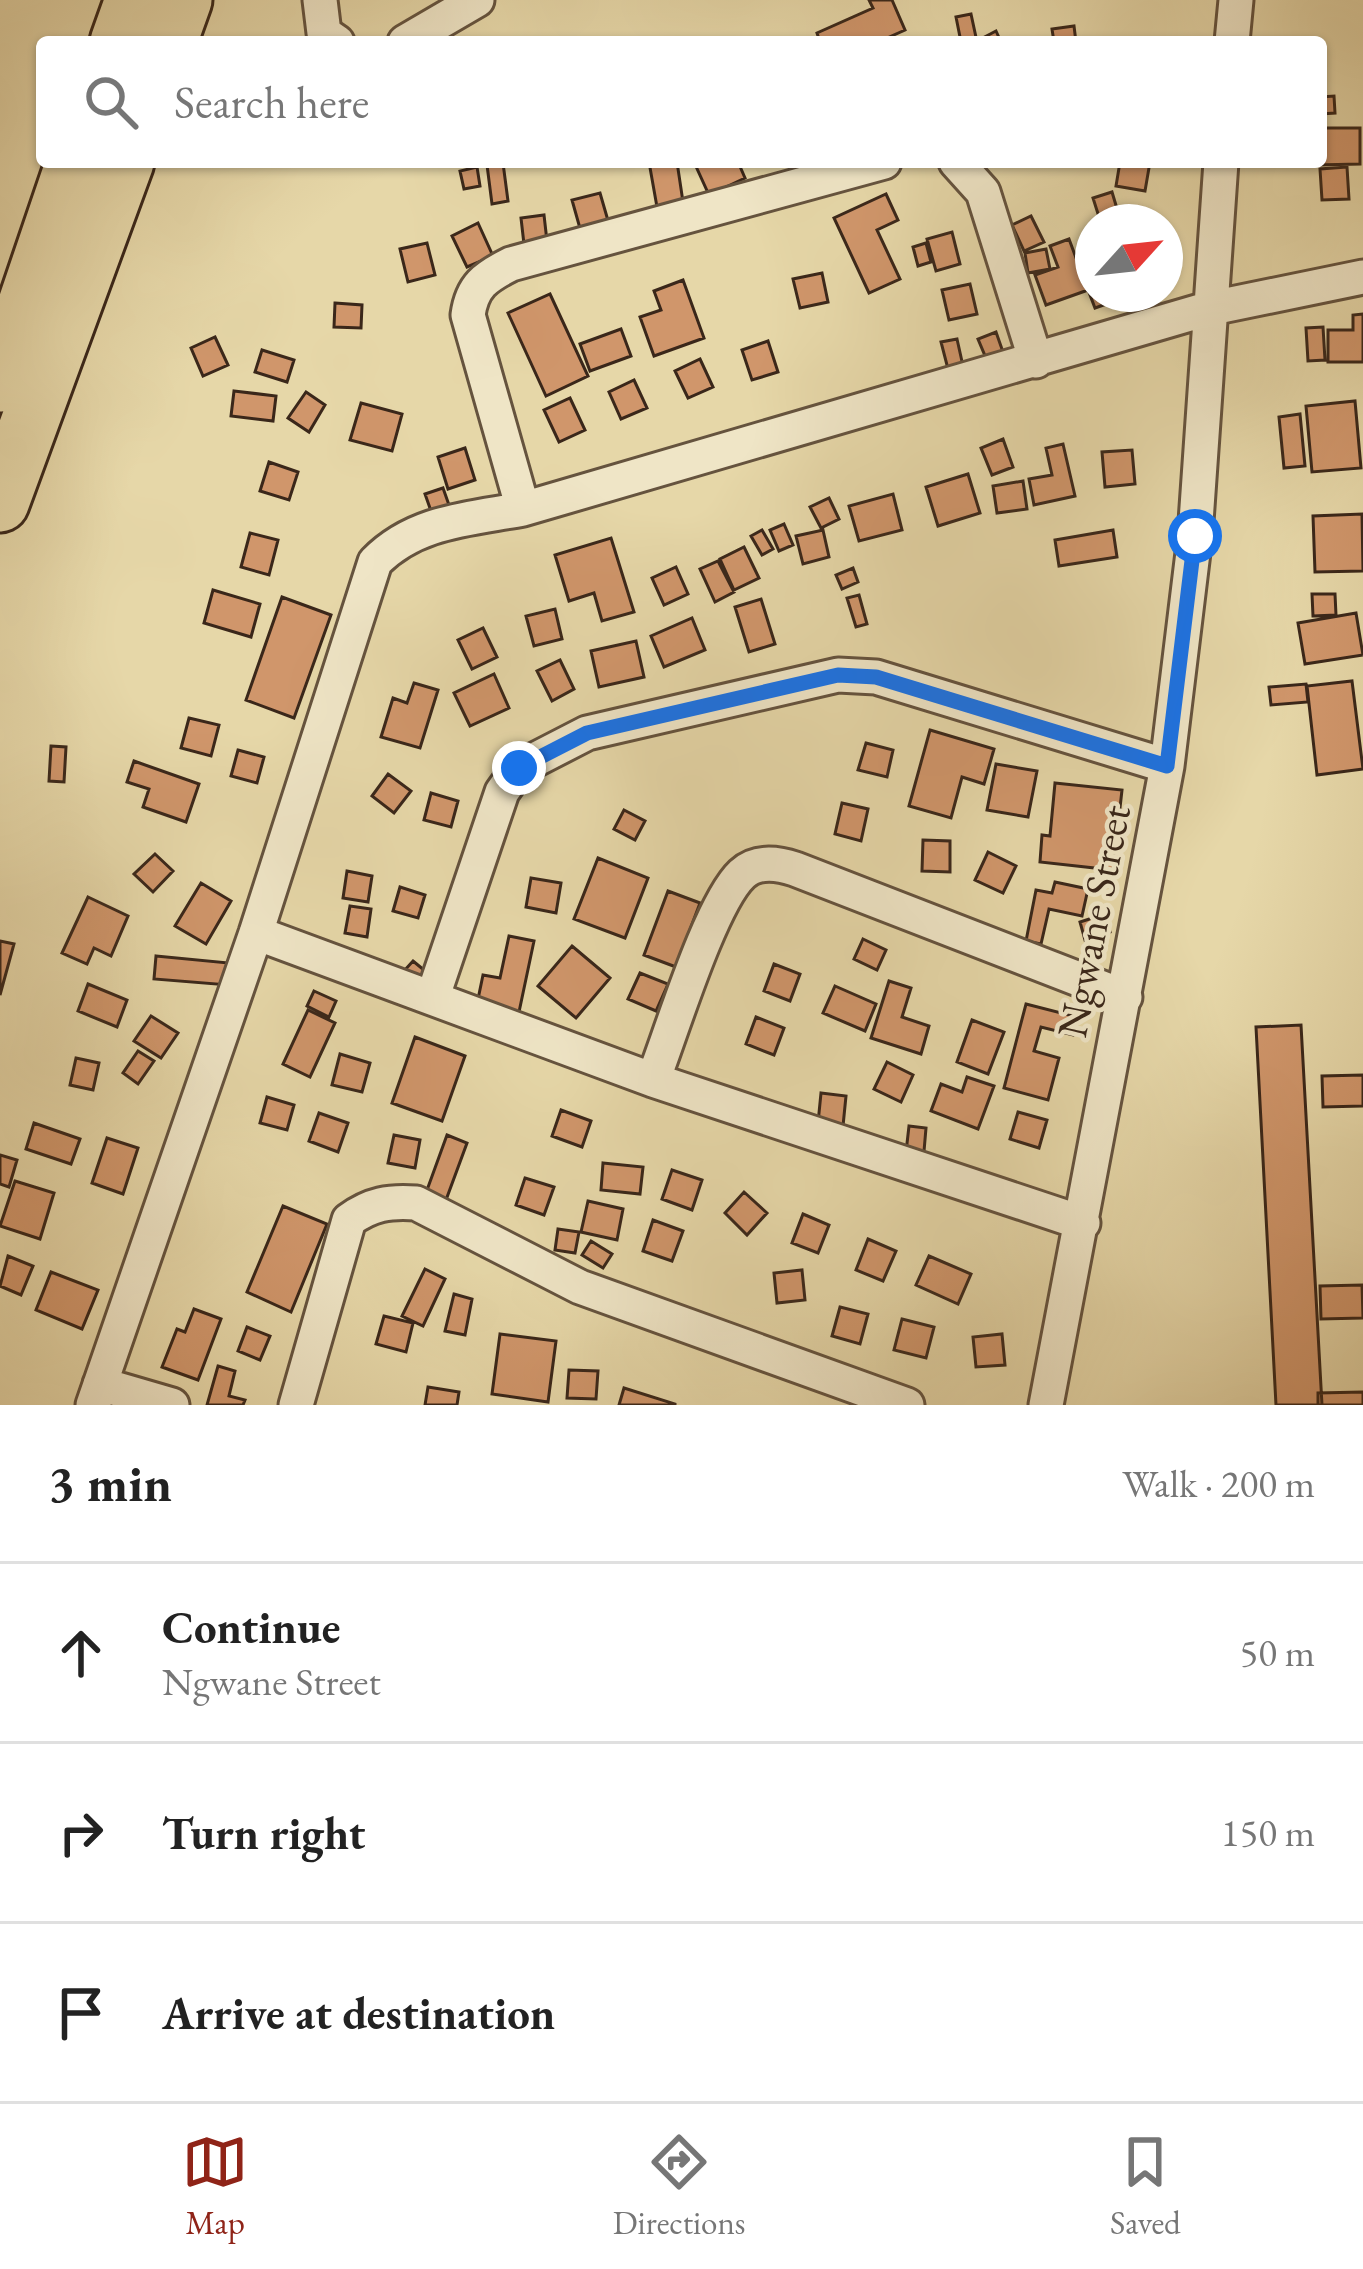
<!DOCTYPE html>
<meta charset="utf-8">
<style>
body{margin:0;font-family:"EB Garamond",serif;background:#f6f6f6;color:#222}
.compass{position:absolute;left:1075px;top:204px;width:108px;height:108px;border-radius:50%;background:#fff;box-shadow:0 3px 9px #0004;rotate:63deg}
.stop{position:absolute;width:36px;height:36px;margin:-27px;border:9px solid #1a73e8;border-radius:50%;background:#fff}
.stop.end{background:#1a73e8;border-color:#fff;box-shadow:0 3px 12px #0008}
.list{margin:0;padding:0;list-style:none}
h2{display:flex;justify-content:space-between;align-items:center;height:156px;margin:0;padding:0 48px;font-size:51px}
h2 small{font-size:39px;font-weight:400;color:#767676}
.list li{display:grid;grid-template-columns:78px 1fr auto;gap:36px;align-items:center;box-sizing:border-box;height:180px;padding:0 48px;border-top:3px solid #e0e0e0}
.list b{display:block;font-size:45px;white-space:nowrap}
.list p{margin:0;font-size:39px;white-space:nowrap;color:#767676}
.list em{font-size:39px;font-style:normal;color:#767676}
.icon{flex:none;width:66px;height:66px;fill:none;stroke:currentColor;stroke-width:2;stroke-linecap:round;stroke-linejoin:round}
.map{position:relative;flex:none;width:1363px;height:1405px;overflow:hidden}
.search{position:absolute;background:#fff;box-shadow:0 3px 9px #0004;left:36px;right:36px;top:36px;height:132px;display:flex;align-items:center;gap:30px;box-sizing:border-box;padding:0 42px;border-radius:12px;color:#767676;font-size:45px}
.sheet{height:696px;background:#fff}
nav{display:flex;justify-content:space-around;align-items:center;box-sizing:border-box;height:168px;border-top:3px solid #e0e0e0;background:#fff;font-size:33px;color:#767676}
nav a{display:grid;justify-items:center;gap:6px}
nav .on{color:#8f2418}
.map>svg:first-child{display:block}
.building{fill:#d0966b;stroke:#3a271a;stroke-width:3}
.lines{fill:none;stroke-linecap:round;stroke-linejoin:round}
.minor-casing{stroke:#65533e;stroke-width:39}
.trunk-casing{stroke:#3a271a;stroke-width:63}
.minor{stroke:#efe5c6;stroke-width:33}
.trunk{stroke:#e6d7a8;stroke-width:57}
.route{stroke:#1a73e8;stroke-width:15}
.labels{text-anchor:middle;stroke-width:9;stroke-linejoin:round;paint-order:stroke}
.street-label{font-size:42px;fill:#3a271a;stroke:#efe5c6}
</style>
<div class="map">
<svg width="1363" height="1405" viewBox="0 0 1363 1405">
<rect width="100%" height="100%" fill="#e6d7a8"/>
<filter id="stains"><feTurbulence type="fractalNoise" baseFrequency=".00167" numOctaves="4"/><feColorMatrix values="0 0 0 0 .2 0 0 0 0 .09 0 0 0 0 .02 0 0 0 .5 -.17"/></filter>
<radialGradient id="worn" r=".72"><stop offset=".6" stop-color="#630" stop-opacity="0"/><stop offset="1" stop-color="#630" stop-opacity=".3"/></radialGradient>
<path class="building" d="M869,0H892L905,30L878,42H820L817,33L873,8Z
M971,14L977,42H961L956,17Z
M1074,26L1076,42H1054L1052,29Z
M996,31L1001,42H975Z
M1334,96L1335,113L1321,114V97Z
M1321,128H1360V164L1315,165L1321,162Z
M649,162H677L683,202L657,207Z
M694,162H738L745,178L709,195Z
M1120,162H1150L1145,191L1116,186Z
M503,163L508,201L492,204L487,165Z
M477,167L480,186L464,189L460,171Z
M1347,167L1349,199L1322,200L1320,169Z
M1112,192L1118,212L1099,217L1093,198Z
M600,193L609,224L581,232L572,200Z
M886,194L898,220L877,230L900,279L869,293L834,218Z
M544,215L548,250L525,253L521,218Z
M1031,216L1044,242L1024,251L1012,225Z
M478,223L493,256L467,267L452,236Z
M952,232L960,264L936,271L927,239Z
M1069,239L1088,290L1046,305L1035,275L1058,267L1050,246Z
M427,243L435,275L408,282L400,249Z
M926,243L931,262L918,266L913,247Z
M1046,249L1050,269L1028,273L1025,253Z
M1093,256V294H1109L1112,302L1095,308L1077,261Z
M822,273L828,302L800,308L793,279Z
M683,280L704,338L654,356L640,317L661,310L654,291Z
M970,284L977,314L949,320L942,290Z
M550,294L588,376L546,396L508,313Z
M335,303L362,305L361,328L334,327Z
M1363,314V362H1328V330H1353V315Z
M1323,327L1325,360L1308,361L1306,328Z
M621,329L631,356L590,371L580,344Z
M996,332L1003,352L986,358L978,339Z
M215,337L228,365L203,376L191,348Z
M957,339L963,366L948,369L941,342Z
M768,341L778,372L752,380L742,350Z
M262,350L294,360L287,382L255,372Z
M700,359L713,387L688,398L675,371Z
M634,380L647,408L621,419L609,392Z
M234,391L276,396L273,421L231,416Z
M306,392L325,405L309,432L288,418Z
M570,398L585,430L559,442L544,410Z
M1355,401L1361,468L1312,472L1306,406Z
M361,403L402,414L392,451L350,440Z
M1300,414L1305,466L1284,468L1279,417Z
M1003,439L1013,467L992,475L981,448Z
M1063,444L1075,496L1034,505L1029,479L1052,475L1046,448Z
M465,448L475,480L448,489L438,457Z
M1132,450L1135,484L1105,487L1102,452Z
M269,462L298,472L289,500L260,491Z
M968,474L980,513L938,526L926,487Z
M1023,481L1027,509L997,513L993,486Z
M443,488L449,505L431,511L425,494Z
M893,494L902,530L859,541L849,506Z
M829,498L839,519L821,528L810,507Z
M1362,514L1363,571L1315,572L1313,516Z
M784,524L793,545L779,551L770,530Z
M762,530L773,549L762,555L751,536Z
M823,530L829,557L803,564L796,536Z
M1113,530L1117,557L1059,566L1055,540Z
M250,533L278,540L269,575L241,567Z
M611,538L634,612L602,621L594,593L569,601L555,555Z
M744,547L759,578L734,590L720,559Z
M718,561L734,592L715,602L700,569Z
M676,567L688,594L664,605L652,578Z
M853,568L858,582L842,589L836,575Z
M213,590L260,604L251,637L204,623Z
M1312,594H1335L1336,615L1313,616Z
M859,595L867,624L856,627L847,598Z
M282,597L331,615L294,718L246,700Z
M761,599L775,644L749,652L735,607Z
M555,609L562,639L534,646L526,616Z
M1356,613L1363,655L1305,664L1298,623Z
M692,618L705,650L664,667L651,636Z
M483,628L497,657L472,669L458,640Z
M636,641L644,677L599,687L591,651Z
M560,660L574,689L552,701L537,671Z
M494,674L509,708L470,726L454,693Z
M1352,681L1363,769L1317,775L1307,686Z
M414,683L438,690L420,748L381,737L393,698L407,703Z
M1306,684L1308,702L1271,705L1269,687Z
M189,718L219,725L211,756L181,748Z
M930,730L994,749L984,784L962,777L951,818L909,806Z
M866,743L893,750L887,777L858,770Z
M51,746L66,747L64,782L49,781Z
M238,750L264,757L257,783L231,776Z
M134,761L199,784L186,822L143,807L149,789L127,782Z
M996,764L1037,771L1028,817L987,810Z
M388,774L411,791L394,813L372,796Z
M1055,783L1122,790L1113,870L1040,862L1042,835L1050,836Z
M431,793L458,801L451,827L424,820Z
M842,803L868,809L861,841L835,834Z
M624,810L645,821L635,840L614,829Z
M923,840L950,841V872L922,871Z
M988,852L1016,866L1003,893L975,880Z
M155,854L173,871L153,892L134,874Z
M598,858L648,878L625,938L574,919Z
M347,871L372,876L368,902L343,898Z
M531,878L561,883L556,913L526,907Z
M1055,882L1088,889L1082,916L1049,909L1041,944L1026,941L1036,890L1052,893Z
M201,883L231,901L206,944L175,926Z
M400,887L425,895L418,918L393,911Z
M668,891L700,903L676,967L644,955Z
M88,897L128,916L111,956L94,948L87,964L62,953Z
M350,906L371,909L367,937L345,933Z
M1105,914L1110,932L1085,940L1080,922Z
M509,936L534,941L519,1012L477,1004L483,975L500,978Z
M863,939L886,950L877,970L854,959Z
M0,941L14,944L0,995Z
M572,946L610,978L576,1018L538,986Z
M156,956L229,963L228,985L154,979Z
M413,961L430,975L420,986L403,972Z
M774,964L800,974L790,1001L764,991Z
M640,973L668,984L656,1011L628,999Z
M889,981L911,988L902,1017L929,1026L921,1054L871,1038Z
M88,984L127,1000L117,1027L78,1011Z
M835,986L876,1004L865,1031L823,1013Z
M314,991L336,1001L329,1017L307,1006Z
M1026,1004L1077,1017L1073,1035L1041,1027L1034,1051L1059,1058L1048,1100L1004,1088Z
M308,1010L335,1023L310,1077L283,1064Z
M151,1016L178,1033L161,1058L134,1041Z
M756,1017L784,1028L774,1055L746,1044Z
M972,1020L1004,1032L988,1074L957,1062Z
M1301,1025L1322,1405H1276L1256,1027Z
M415,1037L465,1056L442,1121L392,1103Z
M138,1051L154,1061L138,1084L123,1073Z
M340,1054L370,1063L362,1092L332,1085Z
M76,1058L99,1063L93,1090L70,1085Z
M887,1062L913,1075L901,1102L874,1089Z
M1363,1075V1106L1323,1107L1322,1076Z
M967,1077L994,1086L978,1129L931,1111L941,1084L962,1092Z
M821,1093L846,1096L843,1126L818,1123Z
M267,1097L294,1105L287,1130L260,1123Z
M561,1110L591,1121L582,1147L552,1136Z
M1018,1112L1047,1120L1039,1148L1010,1139Z
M319,1113L348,1123L338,1152L309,1141Z
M34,1123L80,1139L71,1164L26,1149Z
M909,1126L926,1128L923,1163L905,1161Z
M394,1135L420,1140L415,1168L388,1163Z
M447,1135L467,1143L443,1208L423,1201Z
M107,1138L138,1148L123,1194L92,1183Z
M0,1155L17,1160L9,1187L0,1184Z
M603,1163L643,1167L640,1194L601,1190Z
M672,1170L702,1180L692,1210L662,1199Z
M525,1178L554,1187L544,1215L516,1205Z
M15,1181L54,1193L40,1239L0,1226Z
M744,1192L767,1213L747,1235L725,1213Z
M588,1201L623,1209L617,1240L581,1232Z
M283,1206L327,1224L291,1312L247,1292Z
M803,1214L829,1225L818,1253L792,1243Z
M653,1220L683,1231L672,1261L643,1251Z
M558,1229L579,1232L575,1253L555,1250Z
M868,1239L896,1251L883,1281L856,1270Z
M591,1241L612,1254L603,1268L582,1255Z
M8,1256L33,1266L21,1295L0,1286Z
M929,1256L971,1274L958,1304L916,1285Z
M425,1269L445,1279L423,1326L402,1316Z
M802,1270L805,1300L777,1303L774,1273Z
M51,1272L98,1290L82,1329L36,1310Z
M1362,1285L1363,1318L1321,1319L1320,1286Z
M454,1294L472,1299L465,1335L445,1331Z
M840,1307L868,1314L860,1344L832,1336Z
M194,1309L221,1319L198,1380L162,1367L177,1329L185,1332Z
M384,1316L413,1323L406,1352L376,1344Z
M902,1319L934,1327L926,1358L894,1350Z
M247,1327L270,1336L260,1360L238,1351Z
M500,1334L556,1341L548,1402L492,1394Z
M1002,1334L1005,1365L976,1367L973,1337Z
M218,1366L235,1371L229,1396L245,1400L243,1405H207Z
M569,1370L598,1371L596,1399L567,1398Z
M428,1387L459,1392L457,1405H425Z
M624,1388L675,1404V1405H619Z
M1363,1392V1405H1318V1393Z"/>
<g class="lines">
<g class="minor-casing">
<path id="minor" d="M320,0L324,33L337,42
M405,42L477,0
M1232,42L1236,0
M956,162L983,192L1036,361
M523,509L468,315C472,286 485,277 511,264L884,162
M256,933L653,1080L1083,1223
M433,996L502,792L519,768L587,733L838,675L876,677L1167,766
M653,1080C671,1034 710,904 742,874C757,860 777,863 795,869L1125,997
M100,1384L172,1405
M93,1405L256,933L375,562C415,521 469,519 523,509L1207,309L1363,277
M296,1405L349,1220C371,1204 389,1201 416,1203L580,1287L907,1405
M1046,1405L1167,766L1195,536L1221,162"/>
</g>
<g class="trunk-casing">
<path id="trunk" d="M119,42L134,0
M168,42L183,0
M0,383L75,162
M0,503L125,162"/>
</g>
<use href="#minor" class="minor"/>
<use href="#trunk" class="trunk"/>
</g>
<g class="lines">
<path class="route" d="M519,768L587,733L838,675L876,677L1167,766L1195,536"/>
</g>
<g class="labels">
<g class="street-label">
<text transform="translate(1093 921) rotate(-79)" y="15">Ngwane Street</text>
</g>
</g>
<rect width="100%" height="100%" filter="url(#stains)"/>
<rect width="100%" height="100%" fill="url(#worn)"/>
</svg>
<svg class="compass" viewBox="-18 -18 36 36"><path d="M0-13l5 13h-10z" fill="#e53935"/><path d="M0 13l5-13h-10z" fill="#767676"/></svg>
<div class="stop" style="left:1195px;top:536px"></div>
<div class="stop end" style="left:519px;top:768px"></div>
<div class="search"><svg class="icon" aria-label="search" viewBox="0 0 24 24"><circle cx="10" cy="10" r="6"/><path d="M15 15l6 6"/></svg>Search here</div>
</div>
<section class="sheet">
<h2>3 min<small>Walk · 200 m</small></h2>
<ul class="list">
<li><svg class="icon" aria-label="ahead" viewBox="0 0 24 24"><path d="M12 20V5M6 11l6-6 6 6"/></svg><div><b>Continue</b><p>Ngwane Street</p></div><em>50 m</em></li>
<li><svg class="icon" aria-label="right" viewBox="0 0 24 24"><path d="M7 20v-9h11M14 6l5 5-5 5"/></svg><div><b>Turn right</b></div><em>150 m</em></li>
<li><svg class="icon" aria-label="arrive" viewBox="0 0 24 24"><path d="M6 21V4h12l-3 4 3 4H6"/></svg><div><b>Arrive at destination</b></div></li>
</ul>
</section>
<nav>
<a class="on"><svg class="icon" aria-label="map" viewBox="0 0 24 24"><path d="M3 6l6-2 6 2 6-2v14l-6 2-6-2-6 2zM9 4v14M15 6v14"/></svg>Map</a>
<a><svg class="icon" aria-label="directions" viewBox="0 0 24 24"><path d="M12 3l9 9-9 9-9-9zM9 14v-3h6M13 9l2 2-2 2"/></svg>Directions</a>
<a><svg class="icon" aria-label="saved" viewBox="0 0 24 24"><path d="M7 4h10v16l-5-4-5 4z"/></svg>Saved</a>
</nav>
